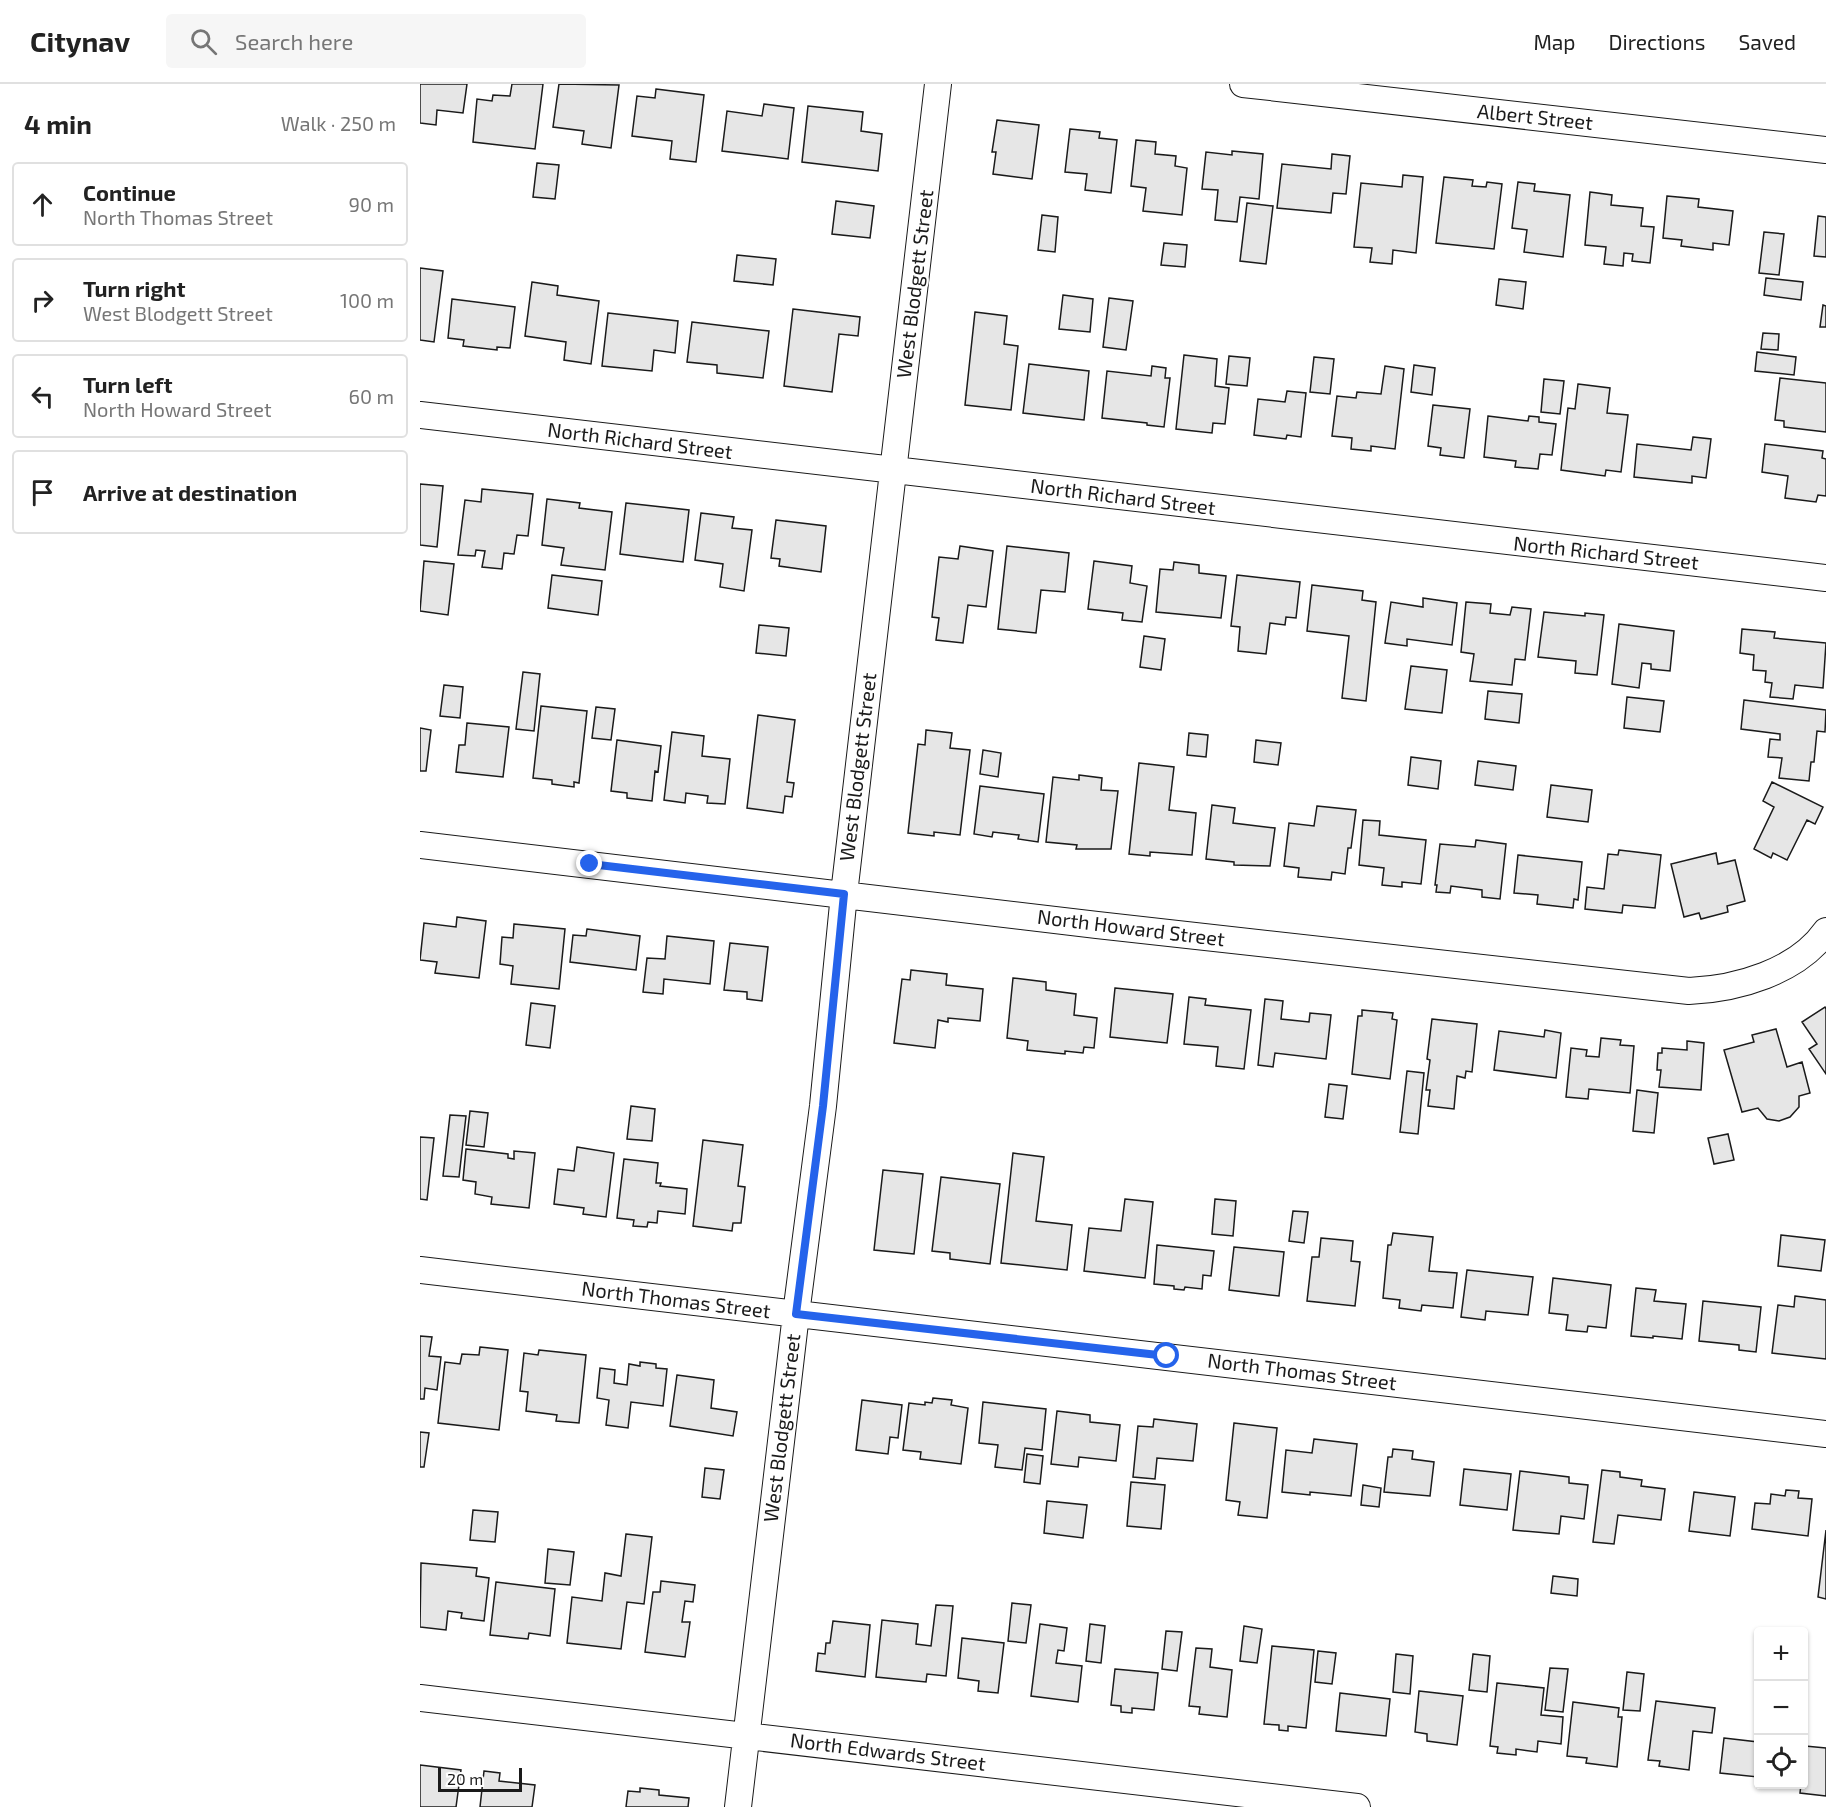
<!DOCTYPE html>
<meta charset="utf-8">
<style>
body{margin:0;font-family:"Exo 2",sans-serif;background:#f6f6f6;color:#222}
.controls{position:absolute;right:18px;bottom:18px;display:grid;overflow:hidden;border-radius:6px;box-shadow:0 2px 4px #0004}
.controls button{width:54px;height:54px;display:grid;place-items:center;padding:0;border:0;border-bottom:2px solid #e0e0e0;background:#fff;color:#222;font:30px sans-serif}
.scale{position:absolute;left:18px;bottom:15px;width:84px;box-sizing:border-box;padding-left:6px;border:3px solid #1a1a1a;border-top:0;font-size:16px;line-height:21px;white-space:nowrap;color:#1a1a1a;-webkit-text-stroke:4px #fff;paint-order:stroke}
.stop{position:absolute;width:18px;height:18px;margin:-14px;border:4px solid #2563eb;border-radius:50%;background:#fff}
.stop.end{background:#2563eb;border-color:#fff;box-shadow:0 2px 6px #0008}
.list{margin:0;padding:0;list-style:none}
h2{display:flex;justify-content:space-between;align-items:center;height:78px;margin:0;padding:0 24px;font-size:26px}
h2 small{font-size:20px;font-weight:400;color:#767676}
.list li{display:grid;grid-template-columns:39px 1fr auto;gap:18px;align-items:center;box-sizing:border-box;height:84px;margin:0 12px 12px;padding:0 12px;border:2px solid #e0e0e0;border-radius:6px}
.list b{display:block;font-size:22px;white-space:nowrap}
.list p{margin:0;font-size:20px;white-space:nowrap;color:#767676}
.list em{font-size:20px;font-style:normal;color:#767676}
.icon{flex:none;width:33px;height:33px;fill:none;stroke:currentColor;stroke-width:2;stroke-linecap:round;stroke-linejoin:round}
.map{position:relative;flex:none;width:1406px;height:1723px;overflow:hidden}
header{display:flex;align-items:center;gap:36px;box-sizing:border-box;height:84px;padding:0 30px;background:#fff;border-bottom:2px solid #e0e0e0}
header strong{font-size:28px}
nav{display:flex;gap:33px;margin-inline-start:auto;font-size:21px}
.search{width:420px;height:54px;background:#f6f6f6;display:flex;align-items:center;gap:15px;box-sizing:border-box;padding:0 21px;border-radius:6px;color:#767676;font-size:22px}
main{display:flex}
aside{flex:1;background:#fff}
.map>svg:first-child{display:block}
.building{fill:#e6e6e6;stroke:#1a1a1a;stroke-width:1.5}
.lines{fill:none;stroke-linecap:round;stroke-linejoin:round}
.street-casing{stroke:#1a1a1a;stroke-width:28}
.street{stroke:#fff;stroke-width:26}
.route{stroke:#2563eb;stroke-width:8}
.labels{text-anchor:middle;stroke-width:4.5;stroke-linejoin:round;paint-order:stroke}
.street-label{font-size:20px;fill:#1a1a1a;stroke:#fff}
</style>
<header>
<strong>Citynav</strong>
<div class="search"><svg class="icon" aria-label="search" viewBox="0 0 24 24"><circle cx="10" cy="10" r="6"/><path d="M15 15l6 6"/></svg>Search here</div>
<nav><a>Map</a><a>Directions</a><a>Saved</a></nav>
</header>
<main>
<aside>
<h2>4 min<small>Walk · 250 m</small></h2>
<ul class="list">
<li><svg class="icon" aria-label="ahead" viewBox="0 0 24 24"><path d="M12 20V5M6 11l6-6 6 6"/></svg><div><b>Continue</b><p>North Thomas Street</p></div><em>90 m</em></li>
<li><svg class="icon" aria-label="right" viewBox="0 0 24 24"><path d="M7 20v-9h11M14 6l5 5-5 5"/></svg><div><b>Turn right</b><p>West Blodgett Street</p></div><em>100 m</em></li>
<li><svg class="icon" aria-label="left" viewBox="0 0 24 24"><path d="M17 20v-9H6M10 6l-5 5 5 5"/></svg><div><b>Turn left</b><p>North Howard Street</p></div><em>60 m</em></li>
<li><svg class="icon" aria-label="arrive" viewBox="0 0 24 24"><path d="M6 21V4h12l-3 4 3 4H6"/></svg><div><b>Arrive at destination</b></div></li>
</ul>
</aside>
<div class="map">
<svg width="1406" height="1723" viewBox="0 0 1406 1723">
<rect width="100%" height="100%" fill="#fff"/>
<path class="building" d="M0,0H47L43,29L17,26L16,41L0,39Z
M92,0H123L115,65L53,58L57,15L72,17L73,11L90,12Z
M139,0L199,1L191,64L162,60L164,47L133,43Z
M236,5L284,11L276,78L250,75L252,57L212,52L217,12L235,14Z
M344,20L374,24L368,75L302,67L307,27L342,32Z
M388,22L443,28L441,47L462,50L458,87L382,78Z
M577,36L619,41L612,95L573,90L576,68H572Z
M650,45L680,48L679,54L697,56L691,109L665,106L667,90L645,88Z
M716,56L736,58L735,70L756,72L755,82L767,84L762,131L723,127L726,104L711,102Z
M812,67L843,70L839,115L820,113L817,138L795,136L798,106L782,105L786,68L812,71Z
M912,70L930,72L926,110L913,109L911,129L857,124L862,80L911,85Z
M117,79L139,81L135,115L113,113Z
M983,91L1003,93L996,169L973,166L972,180L950,178L952,164L934,163L941,99L982,103Z
M1024,93L1053,96L1052,102L1066,103L1067,98L1082,100L1074,165L1016,159Z
M1098,98L1115,100L1114,107L1150,111L1143,173L1104,168L1107,146L1092,144Z
M1170,108L1192,111L1191,121L1223,124L1221,142L1234,143L1230,179L1212,177L1213,170L1204,169L1203,182L1184,180L1186,163L1165,161Z
M1247,112L1279,115L1278,123L1313,127L1309,161L1293,159V166L1261,162L1262,156L1243,154Z
M416,117L454,122L450,154L412,150Z
M827,119L853,122L846,180L820,177Z
M622,131L638,133L635,168L618,166Z
M1398,132L1406,133V173L1394,172Z
M1344,148L1364,150L1359,191L1339,189Z
M744,159L767,161L765,183L741,181Z
M317,171L356,175L353,201L314,197Z
M0,184L23,187L14,258L0,256Z
M1346,194L1383,198L1381,216L1344,211Z
M1079,195L1106,198L1103,225L1076,221Z
M112,198L138,202L137,211L179,217L171,280L144,276L146,258L105,252Z
M643,211L673,215L670,248L639,245Z
M689,214L713,217L706,266L683,263Z
M32,215L95,223L90,264L77,263V266L43,262L44,256L28,254Z
M1403,221L1406,222V243H1400Z
M373,225L440,233L438,252L419,250L412,308L364,302Z
M555,228L587,232L584,260L598,262L591,326L545,321Z
M188,229L258,237L255,269L234,266L232,287L182,282Z
M272,238L349,247L343,294L297,289V281L267,278Z
M1343,249L1359,250L1358,266L1341,265Z
M1337,268L1376,273L1374,291L1335,287Z
M764,271L797,275L795,302L809,304L805,340L793,339L792,349L756,345Z
M809,272L830,274L827,302L806,300Z
M894,273L914,275L910,310L890,308Z
M609,280L669,287L664,336L603,329Z
M994,281L1015,284L1012,311L991,308Z
M732,282L746,284L745,294H750L744,343L727,341V339L682,334L687,287L731,292Z
M965,282L984,285L975,365L951,362V367L931,365L932,354L912,352L917,312L936,314L937,308L961,310Z
M1360,294L1406,299V348L1364,343V337L1355,336Z
M1124,295L1144,297L1140,330L1121,328Z
M1158,300L1190,304L1187,329L1208,331L1201,388L1186,386L1185,392L1141,386L1148,324L1155,325Z
M867,307L886,309L881,353L867,351L866,355L834,351L838,315L865,318Z
M1013,321L1050,325L1044,374L1020,371L1021,364L1008,362Z
M1068,332L1108,337L1109,332L1119,333V338L1136,340L1132,371L1120,370L1118,385L1095,383L1096,377L1064,373Z
M1273,353L1291,355L1286,394L1272,392V399L1214,393L1217,360L1271,366Z
M1345,360L1403,367L1402,374L1406,375V412L1398,411L1396,418L1365,414L1368,392L1342,388Z
M0,400L23,402L17,463L0,461Z
M62,405L113,410L108,452L97,451L94,470L84,469L82,485L62,483L65,467L56,466L55,472L38,471L45,416L61,418Z
M127,415L160,419L159,424L192,428L185,486L141,481L144,464L122,461Z
M206,419L269,426L263,478L200,470Z
M281,429L314,433L312,444L332,446L324,507L300,503L303,480L275,476Z
M356,436L406,442L401,488L359,482L360,475L351,474Z
M540,462L573,467L566,523L548,521L543,559L516,556L519,534L512,533L519,473L538,475Z
M587,462L649,469L645,508L621,506L616,549L578,545Z
M4,477L34,480L28,531L0,527Z
M674,477L712,482L710,499L727,502L722,538L702,536L703,529L668,525Z
M754,478L779,481V489L806,492L801,534L736,528L740,485L753,486Z
M132,491L182,497L178,531L128,524Z
M817,491L880,498L876,534L866,533L865,541L850,539L846,570L818,567L820,543L811,542Z
M892,501L943,507L942,516L956,518L946,617L922,614L929,552L887,547Z
M1003,514L1037,519L1032,561L987,555V562L965,559L971,518L1003,523Z
M1046,518L1071,520L1070,529L1090,531L1092,523L1111,525L1105,576L1095,575L1092,601L1050,597L1054,570L1041,568Z
M1124,528L1165,532V529L1184,531L1177,591L1155,589L1156,577L1118,573Z
M1199,540L1254,547L1250,587L1231,585V580L1222,579L1219,604L1192,600Z
M339,541L369,544L366,572L336,569Z
M1322,545L1355,548L1354,554L1406,559L1403,604L1375,601L1373,615L1350,613L1352,599L1345,598L1346,587L1333,586L1334,571L1320,569Z
M724,552L745,555L741,586L720,583Z
M991,582L1027,586L1022,629L985,625Z
M103,588L120,590L114,647L96,645Z
M24,601L43,603L40,634L20,632Z
M1068,607L1102,610L1099,639L1065,635Z
M1207,613L1244,617L1240,648L1204,644Z
M1324,616L1406,626L1405,648L1397,647L1394,678H1391L1389,697L1359,694L1362,674L1348,673L1350,655L1360,656V650L1321,645Z
M121,622L167,627L159,699L154,698V703L132,700V696L113,694Z
M176,623L195,625L191,656L172,654Z
M338,631L375,636L367,698L374,699L372,713L365,712L363,729L327,724Z
M47,639L89,643L83,693L36,688L39,661H45Z
M0,644L11,646L6,687H0Z
M506,646L532,649L530,664L550,666L540,751L514,748V752L488,749L498,660L505,661Z
M252,648L284,652L282,672L310,675L305,720L287,719L288,712L266,709L265,719L244,716Z
M769,649L788,651L786,673L767,671Z
M197,656L241,662L238,688L235,687L232,717L207,714V709L191,707Z
M836,656L861,659L858,681L834,678Z
M563,666L581,669L578,693L560,690Z
M991,673L1021,677L1018,705L988,701Z
M1058,677L1096,682L1093,706L1055,701Z
M719,679L754,683L749,726L776,729L772,771L730,768V772L709,770Z
M659,691L682,694L681,706L698,707L691,765H656L657,761L626,758L633,693L659,696Z
M1352,698L1403,723L1395,740L1387,736L1367,776L1353,769L1351,774L1334,765L1354,723L1343,717Z
M1131,701L1172,706L1168,738L1127,733Z
M560,702L624,710L618,758L598,755L599,751L573,748L572,753L554,750Z
M792,721L815,724L813,739L855,744L850,782L814,781V778L786,775Z
M897,722L936,726L931,764H928L925,790L912,788L911,796L878,793L879,784L864,782L869,739L894,742Z
M943,736L960,737L959,751L1006,756L1001,800L982,798V803L962,801L964,784L939,781Z
M1056,756L1086,760L1080,815L1062,813V806L1031,802L1030,809L1016,808L1017,801H1015L1020,760L1055,763Z
M1199,766L1241,771L1235,824L1203,821L1202,829L1165,825L1167,803L1184,805L1188,770L1198,771Z
M1296,769L1298,780L1315,776L1325,817L1307,822L1308,828L1281,835L1279,829L1264,833L1251,780Z
M1098,771L1162,778L1158,816L1154,815L1153,824L1117,820L1118,811L1094,809Z
M37,833L66,837L59,894L15,889L17,878L0,876L4,839L36,843Z
M94,840L145,845L139,905L91,900L93,882L80,880L82,853L93,854Z
M167,845L220,852L216,886L150,878L153,851L166,852Z
M247,852L294,857L290,900L244,895L243,910L223,908L227,874L245,875Z
M310,859L348,863L342,917L327,915V908L304,906Z
M491,886L527,890L526,901L563,905L560,937L528,934V938L518,936L515,964L474,959L482,895L490,896Z
M593,894L626,898V906L656,910L654,931L677,934L674,964L664,963L663,969L645,967V970L607,966L608,957L587,954Z
M695,904L753,910L747,959L690,953Z
M769,913L786,915L785,921L831,926L824,985L796,982L798,963L764,960Z
M845,915L863,917L861,935L889,938L890,929L911,931L906,975L855,969L853,983L838,981Z
M111,919L135,922L130,964L106,961Z
M1405,923L1406,925V990L1389,965L1397,960L1382,938Z
M942,926L973,929L972,935L977,936L970,995L932,990L938,932H942Z
M1012,935L1057,940L1052,988L1046,987L1045,994L1037,992L1034,1025L1008,1022L1010,1006H1006L1010,976L1007,975Z
M1356,945L1367,983L1382,978L1390,1009L1379,1012V1023L1370,1033L1359,1037L1347,1035L1338,1024L1322,1028L1304,966L1334,958L1332,951Z
M1125,946L1141,949L1136,994L1074,986L1079,947L1124,953Z
M1181,954L1201,956L1200,961L1214,962L1210,1009L1169,1005L1168,1015L1146,1013L1151,964L1167,966L1166,972L1179,973Z
M1267,957L1284,959L1281,1006L1239,1003L1241,986H1237L1238,969H1242V964L1267,966Z
M987,987L1004,989L998,1050L980,1048Z
M909,1000L927,1002L923,1035L905,1033Z
M1217,1006L1238,1009L1234,1049L1213,1047Z
M211,1022L235,1025L232,1057L207,1055Z
M50,1027L68,1029L64,1063L46,1061Z
M30,1031L46,1032L39,1093L23,1092Z
M1308,1050L1314,1076L1294,1080L1288,1054Z
M0,1053L14,1054L7,1116L0,1115Z
M283,1056L323,1061L318,1102L325,1103L321,1139H313L312,1147L273,1142Z
M157,1063L194,1069L186,1133L163,1130L164,1124L134,1120L138,1085L154,1087Z
M46,1065L88,1070V1074L94,1075V1067L115,1069L109,1124L71,1120L72,1113L55,1110L56,1098L43,1096Z
M593,1069L624,1073L616,1137L652,1141L647,1186L581,1179Z
M204,1075L238,1079L236,1099H241L240,1102L267,1105L265,1130L238,1127L237,1139L228,1138L227,1143L213,1142L214,1136L197,1134Z
M463,1086L503,1090L494,1170L454,1166Z
M521,1093L580,1100L570,1180L530,1175V1169L512,1167Z
M705,1115L733,1118L725,1194L664,1187L669,1144L701,1147Z
M795,1115L816,1117L813,1152L792,1150Z
M873,1127L888,1128L884,1159L869,1157Z
M973,1149L1013,1153L1009,1187L1037,1189L1033,1224L1002,1221L1001,1227L979,1224L980,1216L963,1214L968,1161H971Z
M1361,1151L1405,1156L1401,1187L1358,1182Z
M901,1154L933,1157L931,1177L940,1178L935,1222L887,1217L892,1173H899Z
M737,1161L794,1167L791,1192L783,1191L782,1205L765,1203L764,1206L754,1205V1202L734,1200Z
M814,1163L864,1168L859,1212L809,1206Z
M1047,1186L1113,1193L1108,1231L1066,1227L1065,1236L1041,1233Z
M1133,1194L1191,1201L1186,1244L1168,1242L1167,1248L1146,1246L1148,1231L1129,1229Z
M1216,1204L1236,1206L1234,1217L1266,1220L1262,1255L1233,1252V1254L1211,1252Z
M1375,1212L1406,1216V1275L1352,1269L1358,1221L1374,1223Z
M1283,1217L1341,1223L1336,1268L1319,1266V1261L1279,1257Z
M0,1252L12,1253L9,1272L21,1273L17,1306L5,1304L4,1315H0Z
M60,1263L88,1266L79,1346L18,1339L25,1278L40,1280L42,1270L59,1271Z
M119,1266L166,1271L159,1339L136,1337L137,1331L106,1327L108,1308L100,1307L104,1269L118,1271Z
M220,1278L236,1280V1284L247,1285L243,1322L211,1318L208,1344L186,1341L189,1316L177,1314L180,1284L195,1286L194,1299L207,1301L209,1280L220,1282Z
M257,1291L294,1296L291,1324L317,1328L313,1352L250,1342Z
M513,1314L532,1316L531,1321L548,1324L541,1380L500,1375L501,1368L483,1366L489,1319L505,1321V1318L512,1319Z
M442,1316L482,1321L478,1354L470,1353L468,1370L436,1366Z
M563,1318L626,1325L622,1366L605,1364L602,1386L575,1383L578,1361L559,1359Z
M637,1327L670,1331V1338L700,1341L696,1377L659,1373L658,1383L631,1380Z
M734,1335L777,1340L773,1377L737,1374L735,1395L713,1393L718,1342L733,1343Z
M814,1339L857,1344L847,1434L818,1431L820,1418L806,1416Z
M0,1348L9,1349L4,1383H0Z
M894,1355L937,1360L931,1412L890,1408V1411L862,1408L866,1366L892,1369Z
M973,1365L993,1367L992,1375L1014,1378L1010,1412L964,1408L968,1373H972Z
M607,1370L623,1372L620,1400L604,1398Z
M285,1384L304,1386L300,1415L282,1413Z
M1044,1385L1091,1390L1087,1426L1040,1421Z
M1182,1386L1200,1388V1393L1222,1396L1221,1402L1245,1405L1241,1436L1198,1431L1194,1460L1173,1458Z
M1100,1387L1149,1393V1399L1168,1401L1164,1435L1141,1432L1139,1450L1093,1446Z
M711,1398L745,1401L741,1445L707,1442Z
M943,1401L961,1404L959,1423L941,1421Z
M1366,1406L1379,1407L1378,1414L1392,1415L1388,1452L1332,1445L1335,1419L1350,1420L1351,1410L1365,1412Z
M1274,1408L1315,1413L1310,1452L1269,1447Z
M627,1417L667,1421L663,1454L624,1449Z
M53,1426L78,1428L75,1458L50,1456Z
M1406,1446V1515L1398,1513Z
M206,1450L232,1453L224,1520L207,1518L201,1565L147,1559L152,1513L182,1517L185,1489L201,1492Z
M128,1465L154,1468L150,1501L125,1499Z
M1,1479L57,1484L56,1492L69,1494L64,1537L41,1534L42,1529L28,1527L26,1546L0,1543Z
M1133,1492L1158,1495L1157,1512L1131,1509Z
M241,1497L275,1501L273,1518L265,1517L262,1538H270L265,1573L225,1568L233,1508H240Z
M76,1498L135,1505L130,1552L109,1549L108,1555L70,1551Z
M592,1519L611,1521L606,1559L588,1557Z
M516,1521L533,1522L526,1592L507,1590L506,1598L456,1593L462,1536L498,1540L496,1560L511,1562Z
M413,1537L450,1541L445,1593L396,1587L398,1569L405,1570L406,1559H410Z
M620,1540L647,1544L644,1567L638,1566L636,1579L662,1582L658,1618L611,1612Z
M670,1540L685,1542L681,1579L666,1577Z
M824,1542L842,1545L837,1579L820,1577Z
M746,1547L762,1548L757,1587L742,1585Z
M542,1554L584,1559L578,1609L558,1607L559,1597L538,1594Z
M852,1562L894,1566L886,1644L868,1642V1647L859,1646V1641L844,1640Z
M776,1564L792,1565L790,1583L812,1586L807,1633L779,1630L780,1623L769,1622Z
M898,1567L916,1569L912,1600L895,1598Z
M976,1570L993,1572L990,1610L973,1608Z
M1053,1570L1070,1572L1067,1608L1049,1606Z
M1130,1584L1148,1585L1143,1628L1125,1626Z
M695,1585L738,1589L734,1626L712,1624V1629L701,1628V1622L691,1621Z
M1207,1588L1224,1590L1220,1627L1203,1626Z
M1077,1599L1124,1604L1121,1631L1143,1633L1141,1660L1118,1657L1117,1668L1096,1665V1671L1077,1669L1078,1663L1070,1662Z
M999,1607L1043,1612L1037,1661L1007,1657V1650L995,1648Z
M920,1609L970,1615L966,1652L916,1647Z
M1236,1617L1295,1624L1292,1649L1273,1647L1269,1686L1239,1682L1240,1677L1228,1676Z
M1153,1618L1199,1624L1198,1633H1202L1197,1683L1166,1679L1167,1674L1147,1672Z
M1304,1654L1338,1658V1693L1300,1689Z
M1385,1662L1406,1664V1712L1380,1709L1381,1700H1384Z
M0,1681L41,1686L36,1723H0Z
M64,1687L80,1689L79,1697L115,1701L112,1723H60Z
M220,1704L239,1706V1711L269,1714L268,1723H206L208,1707L220,1708Z"/>
<g class="lines">
<g class="street-casing">
<path id="street" d="M823,0L1406,66
M0,331L1406,494
M0,761L677,841L1269,907C1317,905 1377,888 1406,847
M0,1186L1406,1350
M0,1614L937,1723
M318,1723L376,1230L403,1022L424,810L518,0"/>
</g>
<use href="#street" class="street"/>
</g>
<g class="lines">
<path class="route" d="M170,780L424,810L403,1022L376,1230L747,1272"/>
</g>
<g class="labels">
<g class="street-label">
<text transform="translate(1115 33) rotate(6)" y="7">Albert Street</text>
<text transform="translate(495 200) rotate(-83)" y="7">West Blodgett Street</text>
<text transform="translate(220 357) rotate(7)" y="7">North Richard Street</text>
<text transform="translate(703 413) rotate(7)" y="7">North Richard Street</text>
<text transform="translate(1186 469) rotate(6)" y="7">North Richard Street</text>
<text transform="translate(438 683) rotate(-83)" y="7">West Blodgett Street</text>
<text transform="translate(711 844) rotate(7)" y="7">North Howard Street</text>
<text transform="translate(256 1216) rotate(7)" y="7">North Thomas Street</text>
<text transform="translate(882 1288) rotate(7)" y="7">North Thomas Street</text>
<text transform="translate(362 1344) rotate(-83)" y="7">West Blodgett Street</text>
<text transform="translate(468 1668) rotate(7)" y="7">North Edwards Street</text>
</g>
</g>
</svg>
<div class="controls">
<button>+</button>
<button>−</button>
<button><svg class="icon" aria-label="locate" viewBox="0 0 24 24"><circle cx="12" cy="12" r="6"/><path d="M12 2v4M12 18v4M2 12h4M18 12h4"/></svg></button>
</div>
<div class="scale">20 m</div>
<div class="stop" style="left:747px;top:1272px"></div>
<div class="stop end" style="left:170px;top:780px"></div>
</div>
</main>
